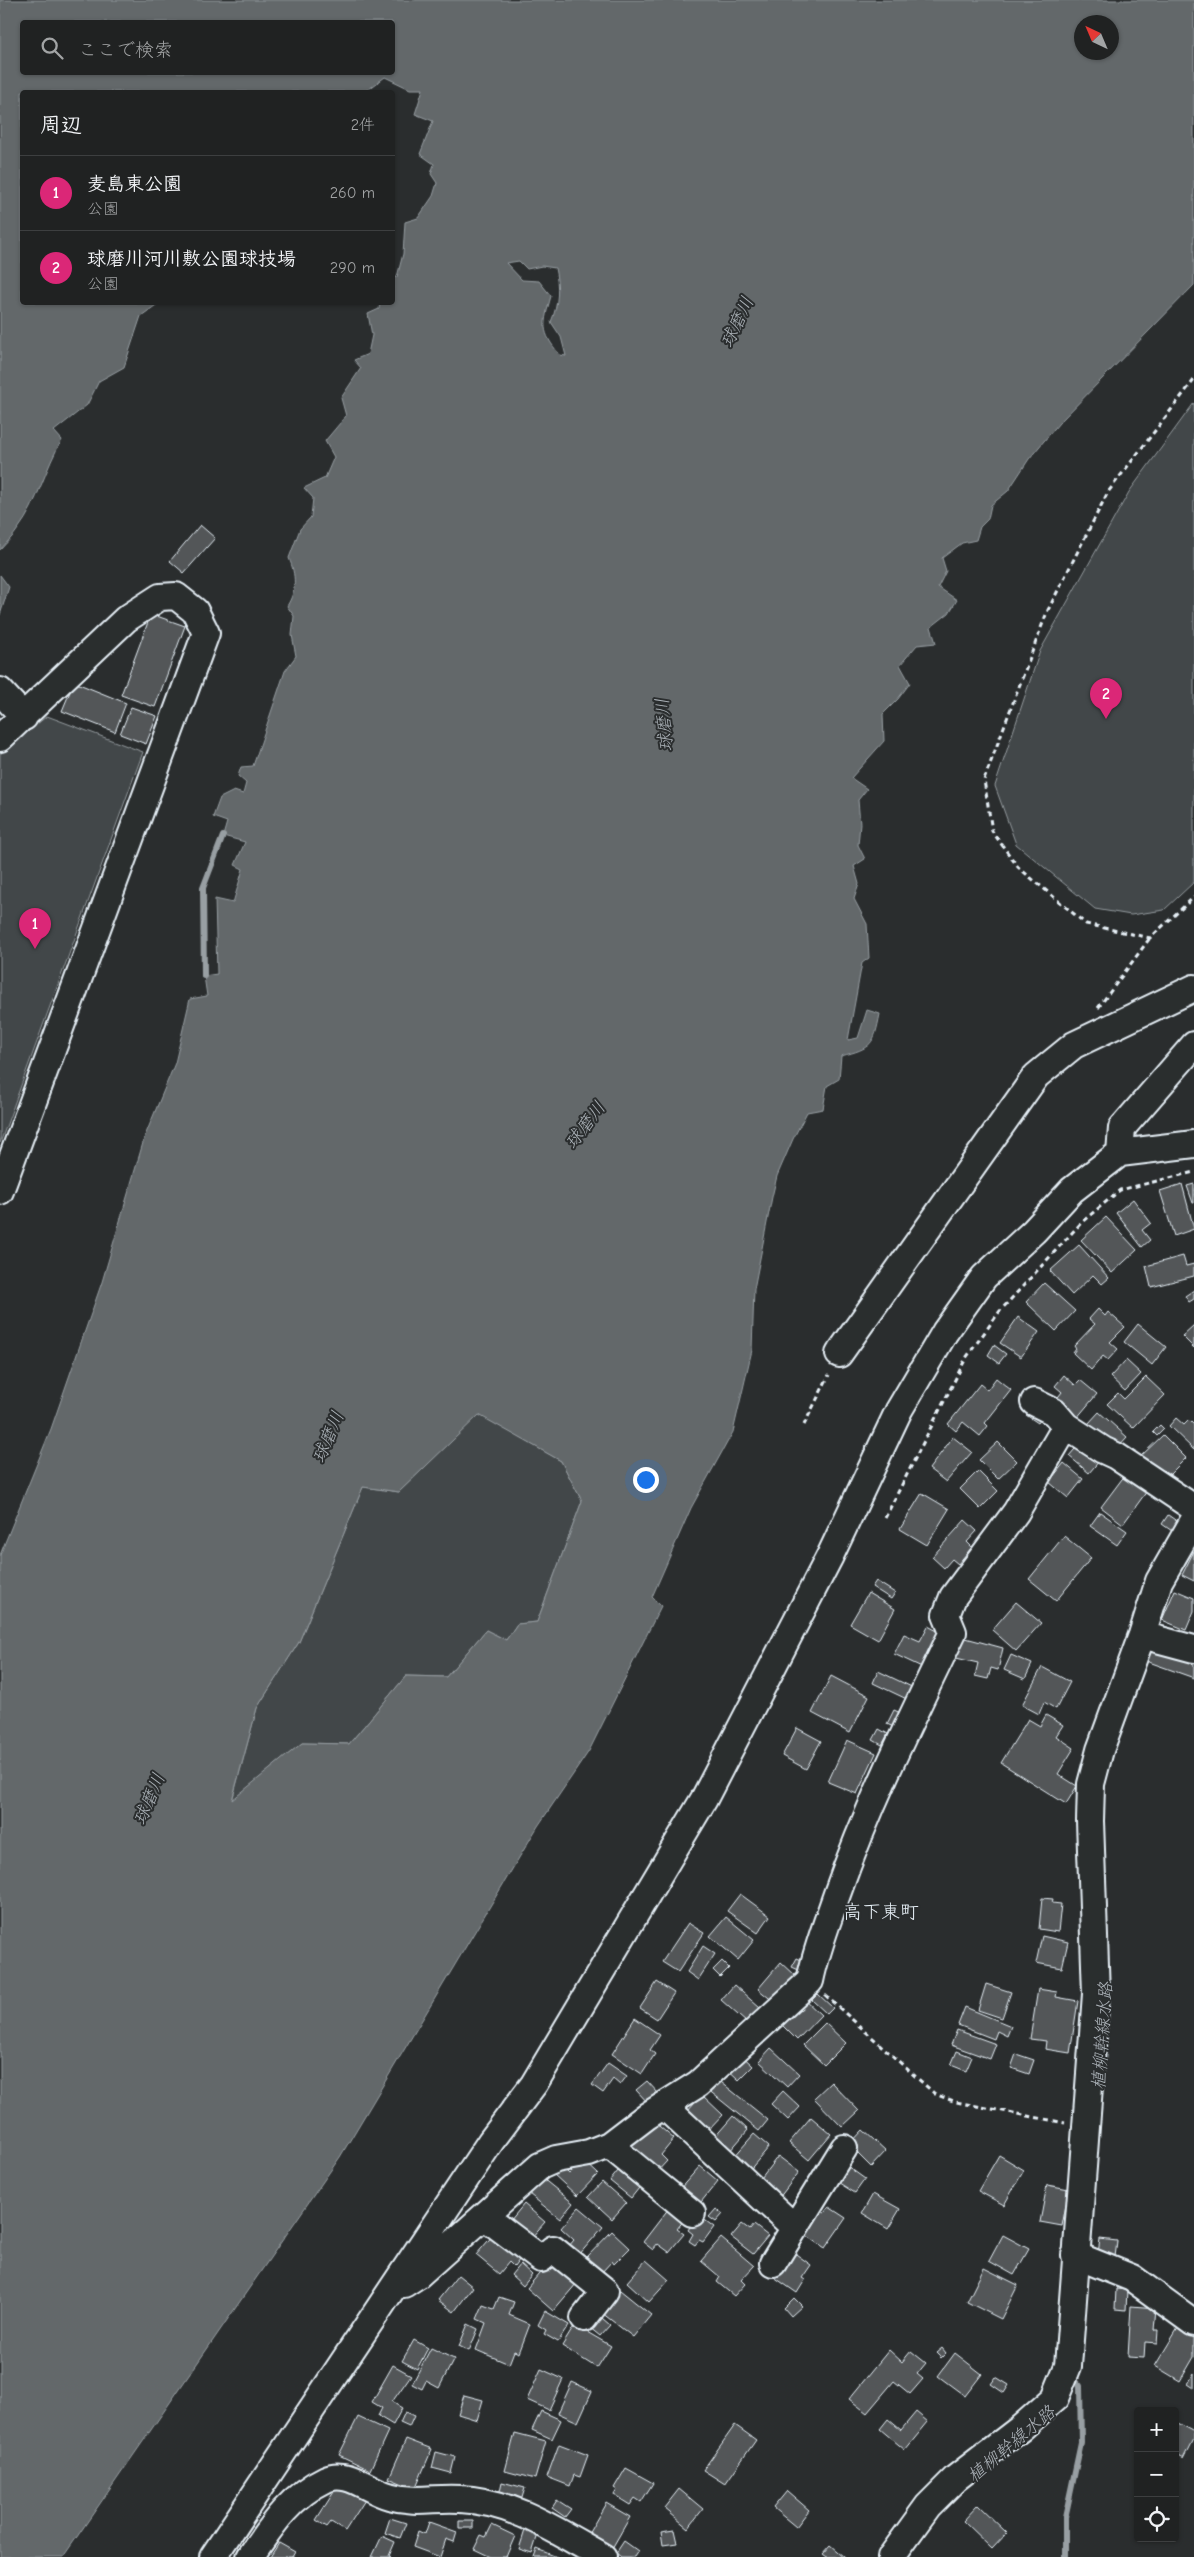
<!DOCTYPE html>
<html lang="ja">
<meta charset="utf-8">
<style>
body{margin:0;font-family:"Comic Neue","Klee One",sans-serif;background:#282a2a;color:#f1f3f6}
.controls{position:absolute;right:15px;bottom:15px;display:grid;overflow:hidden;border-radius:5px;box-shadow:0 1px 4px #0004}
.controls button{width:45px;height:45px;display:grid;place-items:center;padding:0;border:0;border-bottom:1px solid #3d3f40;background:#202222;color:#f1f3f6;font:25px sans-serif}
.compass{position:absolute;left:1074px;top:15px;width:45px;height:45px;border-radius:50%;background:#202222;box-shadow:0 1px 4px #0004;rotate:316deg}
.you{position:absolute;left:645px;top:1479px;width:18px;height:18px;margin:-12px;border:4px solid #fff;border-radius:50%;background:#1a73e8;box-shadow:0 0 0 8px #1a73e833}
.badge{display:grid;place-items:center;width:32px;height:32px;border-radius:50%;background:#db2777;color:#fff;font-size:16px;font-weight:700}
.pin{position:absolute;translate:-50% -41px;filter:drop-shadow(0 1px 2px #0008)}
.pin::after{content:'';position:absolute;top:26px;width:18px;height:15px;background:inherit;clip-path:polygon(0 0,100% 0,50% 100%)}
.list{margin:0;padding:0;list-style:none}
h2{display:flex;justify-content:space-between;align-items:center;height:65px;margin:0;padding:0 20px;font-size:21px}
h2 small{font-size:16px;font-weight:400;color:#a2a4a5}
.list li{display:grid;grid-template-columns:32px 1fr auto;gap:15px;align-items:center;box-sizing:border-box;height:75px;padding:0 20px;border-top:1px solid #3d3f40}
.list b{display:block;font-size:19px;white-space:nowrap}
.list p{margin:0;font-size:16px;white-space:nowrap;color:#a2a4a5}
.list em{font-size:16px;font-style:normal;color:#a2a4a5}
.icon{flex:none;width:28px;height:28px;fill:none;stroke:currentColor;stroke-width:2;stroke-linecap:round;stroke-linejoin:round}
.map{position:relative;flex:none;width:1194px;height:2557px;overflow:hidden}
.search{position:absolute;background:#202222;box-shadow:0 1px 4px #0004;left:20px;top:20px;width:375px;height:55px;display:flex;align-items:center;gap:12px;box-sizing:border-box;padding:0 18px;border-radius:5px;color:#a2a4a5;font-size:19px}
.panel{position:absolute;background:#202222;box-shadow:0 1px 4px #0004;left:20px;top:90px;width:375px;height:215px;border-radius:5px}
.map>svg:first-child{display:block}
.green{fill:#424648;stroke:#959ca0}
.water{fill:#63686b;stroke:#989fa3;fill-rule:evenodd}
.lines{fill:none;stroke-linecap:round;stroke-linejoin:round}
.stream{stroke:#989fa3;stroke-width:6}
.building{fill:#535759;stroke:#e8f1f8}
.minor-casing{stroke:#e8f1f8;stroke-width:30}
.path{stroke:#e8f1f8;stroke-width:3;stroke-dasharray:5 4;stroke-linecap:butt}
.minor{stroke:#2a2d2e;stroke-width:26}
.labels{text-anchor:middle;stroke-width:4;stroke-linejoin:round;paint-order:stroke}
.water-label{font-size:18px;font-style:italic;fill:#acb3b9;stroke:#2a2d2e}
.quarter-label{font-size:19px;fill:#e8f1f8;stroke:#2a2d2e}
</style>
<div class="map">
<svg width="1194" height="2557" viewBox="0 0 1194 2557">
<rect width="100%" height="100%" fill="#2a2d2e"/>
<filter id="ink" filterUnits="userSpaceOnUse"><feTurbulence type="fractalNoise" baseFrequency=".02" numOctaves="2"/><feDisplacementMap in="SourceGraphic" scale="10" xChannelSelector="R" yChannelSelector="G"/><feConvolveMatrix kernelMatrix="1 2 1 2 8 2 1 2 1" color-interpolation-filters="sRGB"/></filter>
<g filter="url(#ink)">
<path class="green" d="M1194,403V882L1164,910L1131,915L1095,909L1016,844L995,786L1040,651L1129,492Z
M47,716L143,752L0,1143V754Z
M479,1414L561,1461L582,1501L537,1622L517,1624L506,1640L486,1630L446,1677L406,1676L349,1744L302,1743L232,1801L257,1708L299,1642L363,1487L399,1492Z"/>
<path class="water" d="M0,0H1194V285L1059,423L1029,459L1008,491L991,505L988,519L980,527L976,540L962,543L942,558L946,571L938,587L957,600L949,613L931,627L936,643L917,645L900,665L910,683L898,699L883,714L884,741L851,778L867,789L858,800L860,824L858,845L865,859L854,866L859,884L854,899L867,924L869,958L862,963L848,1040L858,1038L867,1010L880,1014C874,1045 872,1048 841,1056L839,1079L827,1086L823,1109L807,1112L793,1139L777,1176L772,1197L754,1289L752,1350L733,1432L691,1508L652,1597L661,1606L589,1751L538,1826L340,2157L63,2557H0V1555L51,1429L102,1282L145,1136L175,1063L190,999L207,996L204,976L217,974L215,899L233,903L243,869L235,865L245,842L223,836L227,822L213,817L220,798L234,791L243,794L246,783L238,776L241,767L253,766L285,671L296,656L292,635L294,616L287,606C297,590 296,575 289,558L300,529L311,517L313,498L304,488L325,478L334,457L325,441L346,416L341,398L361,368L354,360L368,354L372,335L368,314L379,309L380,303L392,302L393,278L397,277L403,254L405,222L418,218L433,196L437,183L431,174L434,164L420,154L433,121L415,114L423,89H410L385,77L365,92H22V302L159,303L141,316L124,367L99,381L87,405L54,431L62,440C45,468 38,503 18,529C13,537 6,543 0,550ZM22,22H392V72H22ZM1112,22V52H1082V22ZM519,261L527,269L542,266L555,268C559,287 559,303 551,322L561,337L566,356L560,355C540,331 543,325 551,296L539,281L522,280L506,263ZM479,1415L561,1461L582,1501L537,1622L517,1624L506,1640L486,1630L446,1677L406,1676L349,1744L302,1743L232,1800L257,1708L299,1642L363,1487L399,1492Z
M0,575L9,587L0,615Z"/>
<g class="lines">
<path class="stream" d="M204,976L203,888L223,836
M1065,2557V2518L1081,2443L1080,2386L1073,2378"/>
</g>
<path class="building" d="M200,525L215,538L184,573L170,561Z
M151,614L185,626L155,707L121,695Z
M74,682L126,703L115,732L62,711Z
M131,707L157,716L146,744L120,734Z
M1182,1184L1194,1229L1174,1236L1160,1191Z
M1194,1184V1203H1193L1187,1186Z
M1133,1199L1151,1223L1142,1230L1150,1240L1142,1247L1116,1213Z
M1106,1217L1137,1250L1112,1273L1081,1240Z
M1079,1245L1109,1278L1102,1284L1093,1275L1072,1295L1050,1271Z
M1183,1256L1186,1266L1194,1264V1276L1151,1287L1146,1266Z
M1044,1283L1075,1311L1056,1331L1026,1302Z
M1194,1290V1299L1189,1302L1185,1296Z
M1098,1309L1105,1316L1108,1312L1125,1327L1110,1342L1118,1349L1108,1360L1103,1356L1091,1370L1073,1353L1076,1349L1074,1346L1095,1324L1089,1319Z
M1018,1317L1039,1332L1021,1357L1000,1343Z
M1138,1324L1166,1347L1152,1365L1124,1342Z
M1194,1325V1348L1182,1336Z
M994,1345L1006,1354L999,1363L988,1355Z
M1126,1360L1141,1374L1125,1391L1110,1377Z
M1064,1375L1075,1385L1080,1380L1097,1394L1076,1419L1055,1401L1062,1392L1055,1386Z
M1146,1377L1165,1395L1133,1428L1107,1404L1118,1393L1124,1399Z
M996,1378L1011,1390L985,1423L988,1426L980,1436L963,1422L956,1431L948,1424L980,1384L987,1390Z
M1029,1411L1041,1419L1038,1423L1026,1415Z
M1099,1412L1127,1437L1116,1449L1088,1424Z
M1176,1418L1184,1425L1189,1420L1194,1425V1450L1169,1426Z
M1160,1425L1164,1429L1157,1436L1153,1432Z
M1163,1435L1186,1458L1163,1481L1140,1457Z
M953,1437L972,1452L946,1482L929,1469Z
M998,1442L1017,1461L998,1479L979,1460Z
M1080,1443L1100,1460L1089,1473L1069,1456Z
M1064,1463L1083,1479L1068,1498L1049,1482Z
M978,1471L998,1491L980,1509L960,1489Z
M1125,1475L1147,1491L1123,1524L1101,1507Z
M922,1493L949,1509L927,1545L900,1529Z
M1100,1512L1127,1531L1117,1545L1090,1526Z
M1168,1515L1178,1522L1172,1531L1162,1524Z
M965,1520L977,1531L967,1542L972,1547L958,1564L952,1559L944,1568L932,1557Z
M1064,1536L1091,1558L1056,1601L1029,1579Z
M1194,1551V1581L1182,1575Z
M876,1581L895,1593L891,1599L872,1587Z
M1175,1590L1194,1598V1611L1186,1630L1162,1620Z
M868,1593L895,1609L878,1640L850,1624Z
M1016,1602L1041,1623L1016,1651L992,1630Z
M928,1626L943,1634L926,1669L894,1654L904,1634L920,1641Z
M962,1637L1003,1648L998,1670L991,1668L988,1679L975,1676L978,1663L956,1658Z
M1153,1642L1194,1657V1678L1146,1661Z
M1011,1655L1032,1664L1025,1679L1004,1670Z
M1042,1667L1070,1682L1056,1709L1044,1702L1039,1714L1022,1705Z
M878,1671L918,1690L913,1702L873,1683Z
M831,1676L869,1696L850,1733L812,1713Z
M894,1710L907,1716L900,1730L887,1724Z
M1046,1715L1063,1725L1056,1736L1074,1748L1058,1774L1077,1786L1066,1804L1001,1763L1028,1719L1040,1726Z
M797,1728L821,1741L806,1769L782,1756Z
M879,1729L888,1734L882,1745L873,1740Z
M847,1740L876,1753L857,1794L828,1782Z
M740,1894L770,1916L758,1933L727,1911Z
M1042,1898L1053,1899L1052,1903L1061,1904L1058,1932L1039,1929Z
M726,1917L754,1940L738,1960L710,1936Z
M688,1923L704,1933L678,1972L662,1962Z
M1042,1936L1068,1942L1062,1968L1036,1963Z
M703,1946L715,1954L698,1980L687,1972Z
M797,1958L806,1962L801,1971L792,1967Z
M722,1961L729,1968L720,1977L713,1970Z
M781,1962L796,1976L774,2002L758,1989Z
M657,1982L674,1993L657,2019L640,2008Z
M986,1984L1011,1992L1002,2018L978,2010Z
M734,1985L760,2008L747,2023L721,2000Z
M1038,1989L1057,1992L1056,1997L1078,2001L1070,2053L1045,2049L1046,2041L1030,2039Z
M818,1994L833,2008L827,2014L812,2000Z
M803,1998L821,2015L797,2040L779,2022Z
M965,2007L1011,2026L1007,2036L997,2031L994,2039L958,2025Z
M635,2018L660,2035L650,2050L655,2054L642,2074L612,2054Z
M825,2023L846,2043L824,2065L803,2045Z
M957,2030L996,2044L990,2059L951,2045Z
M771,2048L799,2074L787,2087L759,2061Z
M736,2050L753,2066L739,2080L723,2065Z
M957,2051L972,2057L966,2071L951,2065Z
M1016,2054L1034,2060L1029,2074L1011,2068Z
M608,2063L627,2076L620,2085L613,2079L603,2093L592,2085Z
M716,2078L768,2120L759,2131L707,2089Z
M647,2081L659,2094L649,2104L636,2090Z
M831,2082L859,2111L842,2127L814,2098Z
M783,2091L800,2107L788,2120L771,2104Z
M702,2095L723,2115L708,2131L687,2112Z
M733,2116L748,2130L729,2152L713,2139Z
M811,2117L831,2134L809,2160L789,2143Z
M652,2120L674,2139L661,2155L667,2161L655,2174L626,2150Z
M863,2130L886,2151L871,2167L849,2145Z
M754,2134L769,2147L748,2172L733,2158Z
M999,2155L1024,2170L1004,2205L978,2191Z
M778,2156L799,2172L779,2198L758,2182Z
M583,2160L598,2174L577,2196L553,2174L561,2166L569,2174Z
M700,2166L718,2181L697,2207L678,2191Z
M847,2166L865,2179L855,2193L836,2181Z
M618,2171L639,2188L631,2198L610,2181Z
M542,2178L573,2203L560,2219L529,2194Z
M602,2182L626,2203L612,2219L588,2197Z
M1047,2185L1069,2189L1062,2226L1040,2222Z
M873,2194L900,2209L888,2229L862,2213Z
M524,2204L545,2222L531,2238L510,2221Z
M579,2207L603,2227L578,2256L568,2247L574,2240L561,2228Z
M829,2207L846,2218L825,2248L806,2235L811,2227L808,2225L819,2210L824,2213Z
M669,2208L684,2220L677,2229L684,2234L669,2252L658,2244L653,2250L643,2242Z
M716,2209L723,2214L716,2222L709,2217Z
M698,2215L714,2227L703,2242L699,2240L695,2245L689,2241L693,2234L688,2230Z
M742,2224L750,2230L754,2225L768,2236L753,2254L731,2237Z
M612,2231L630,2248L614,2264L612,2261L601,2273L586,2258Z
M494,2234L522,2256L514,2267L509,2262L499,2274L476,2255Z
M1003,2235L1029,2249L1014,2275L989,2261Z
M721,2238L754,2266L741,2280L745,2284L734,2296L717,2282L720,2277L701,2261Z
M1100,2239L1117,2241L1115,2257L1098,2254Z
M789,2249L811,2265L802,2278L805,2280L797,2293L774,2277Z
M551,2260L577,2283L553,2311L527,2288Z
M646,2260L669,2280L649,2302L627,2282Z
M520,2264L532,2275L523,2286L511,2275Z
M984,2268L1018,2285L1001,2319L967,2302Z
M458,2275L473,2287L454,2312L438,2300Z
M1116,2289L1127,2290L1126,2310L1115,2309Z
M620,2290L651,2315L633,2337L602,2313Z
M499,2297L514,2302L509,2315L530,2324L519,2353L514,2351L509,2364L476,2350L486,2323L477,2319L483,2305L494,2309Z
M794,2298L802,2306L791,2316L784,2308Z
M1131,2306L1156,2308L1154,2330H1158L1157,2343L1145,2342L1144,2358L1128,2357Z
M545,2311L569,2325L558,2342L544,2334L546,2330L538,2325Z
M594,2311L610,2325L600,2336L584,2323Z
M468,2324L478,2329L469,2351L459,2346Z
M575,2325L611,2346L597,2368L562,2346Z
M1178,2328L1194,2337V2357L1180,2381L1155,2366Z
M414,2340L428,2348L417,2369L402,2361Z
M431,2348L454,2359L439,2388L426,2381L422,2389L412,2384Z
M942,2348L946,2353L941,2358L936,2353Z
M889,2350L902,2362L911,2351L926,2363L917,2374L923,2379L910,2394L894,2381L867,2413L849,2399Z
M955,2353L982,2374L965,2396L938,2376Z
M393,2365L411,2375L392,2402L402,2408L393,2425L378,2416L382,2408L372,2402Z
M541,2369L563,2379L549,2410L527,2400Z
M1194,2373V2388L1188,2384Z
M996,2377L1009,2385L1004,2393L991,2384Z
M572,2382L592,2391L578,2422L558,2413Z
M464,2395L483,2400L477,2420L458,2414Z
M541,2411L561,2420L552,2439L532,2430Z
M405,2412L414,2416L409,2427L400,2423Z
M916,2412L928,2422L905,2450L880,2429L888,2419L901,2430Z
M358,2417L388,2431L370,2470L339,2455Z
M1175,2422L1194,2432V2439L1184,2459L1175,2454Z
M735,2425L756,2440L725,2484L703,2470Z
M515,2433L546,2441L535,2479L505,2471Z
M406,2439L432,2449L415,2489L389,2478Z
M559,2444L588,2455L580,2477L574,2475L570,2486L547,2477Z
M436,2452L455,2457L451,2473L432,2468Z
M626,2468L653,2483L641,2502L635,2498L630,2505L614,2495L617,2490L614,2488Z
M502,2482L525,2488L521,2501L499,2495Z
M339,2484L365,2500L345,2531L331,2522L327,2527L316,2520Z
M679,2489L703,2509L688,2528L664,2508Z
M787,2491L809,2510L796,2527L773,2508Z
M557,2500L571,2509L565,2517L552,2508Z
M606,2503L630,2517L611,2550L587,2536Z
M978,2505L1007,2533L992,2549L963,2521Z
M390,2518L406,2523L400,2538L385,2533Z
M459,2521H473V2528H459Z
M429,2522L457,2532L454,2542L446,2539L440,2557L413,2547L418,2531L425,2534Z
M527,2524L540,2528L532,2553L519,2549Z
M492,2525L515,2536L506,2557H491L474,2549L481,2535L486,2537Z
M674,2530L677,2543L663,2545L661,2532Z
M382,2536L395,2542L389,2556L391,2557H372Z
M624,2541L638,2551L634,2557H621L616,2553Z
M279,2543L295,2552L292,2557H270Z
M831,2545L845,2557H827L823,2554Z
M537,2549L557,2557H534Z"/>
<g class="lines">
<g class="minor-casing">
<path id="minor" d="M0,691L24,717
M0,738L126,619L160,597L176,596L195,611L206,633L0,1191
M1120,1153L1122,1128L1194,1045
M839,1354L1036,1076L1074,1045L1194,988
M1034,1402L1054,1412L1066,1426L1103,1450L1116,1456L1194,1508
M1142,1635L1194,1649
M664,2106L795,2228
M609,2145L692,2213
M484,2216L541,2259L553,2249L605,2291L584,2318
M1075,2255L1132,2278L1194,2323
M773,2263L844,2148
M404,2284L418,2275L540,2166L556,2159L589,2153L609,2145L647,2116L698,2084L810,1981C816,1951 827,1923 837,1894C869,1803 911,1719 953,1632L946,1615L953,1597L1016,1512L1066,1426
M213,2557L491,2141L534,2084L704,1799L830,1556L899,1410L945,1332L984,1277L1034,1231L1072,1190L1120,1153L1194,1144
M250,2557C271,2526 290,2496 326,2479C347,2469 369,2491 389,2496C418,2504 433,2497 460,2499C513,2501 558,2532 603,2557
M891,2557L928,2506L956,2478L1021,2428L1055,2398L1068,2366L1096,1994L1090,1821L1091,1784L1100,1750L1142,1635L1159,1581L1194,1520"/>
</g>
<path class="path" d="M1194,380L1108,492L1047,612L984,780L992,831L1018,867L1086,924L1150,938L1194,897
M1098,1008L1150,938
M804,1425L829,1375
M885,1518L966,1358L1000,1311L1082,1222L1120,1190L1194,1172
M825,1995L935,2094L956,2102L1065,2123"/>
<use href="#minor" class="minor"/>
</g>
</g>
<g class="labels">
<g class="water-label">
<text transform="translate(737 322) rotate(-65)" y="6">球磨川</text>
<text transform="translate(664 725) rotate(-95)" y="6">球磨川</text>
<text transform="translate(585 1125) rotate(-53)" y="6">球磨川</text>
<text transform="translate(328 1437) rotate(-67)" y="6">球磨川</text>
<text transform="translate(149 1799) rotate(-67)" y="6">球磨川</text>
<text transform="translate(1102 2036) rotate(-86)" y="6">植柳幹線水路</text>
<text transform="translate(1011 2444) rotate(-40)" y="6">植柳幹線水路</text>
</g>
<g class="quarter-label">
<text x="881" y="1918">高下東町</text>
</g>
</g>
</svg>
<div class="controls">
<button>+</button>
<button>−</button>
<button><svg class="icon" aria-label="locate" viewBox="0 0 24 24"><circle cx="12" cy="12" r="6"/><path d="M12 2v4M12 18v4M2 12h4M18 12h4"/></svg></button>
</div>
<svg class="compass" viewBox="-18 -18 36 36"><path d="M0-13l5 13h-10z" fill="#e53935"/><path d="M0 13l5-13h-10z" fill="#a2a4a5"/></svg>
<div class="you"></div>
<div class="pin badge" style="left:35px;top:949px">1</div>
<div class="pin badge" style="left:1106px;top:719px">2</div>
<div class="search"><svg class="icon" aria-label="search" viewBox="0 0 24 24"><circle cx="10" cy="10" r="6"/><path d="M15 15l6 6"/></svg>ここで検索</div>
<section class="panel">
<h2>周辺<small>2件</small></h2>
<ul class="list">
<li><span class="badge">1</span><div><b>麦島東公園</b><p>公園</p></div><em>260 m</em></li>
<li><span class="badge">2</span><div><b>球磨川河川敷公園球技場</b><p>公園</p></div><em>290 m</em></li>
</ul>
</section>
</div>
